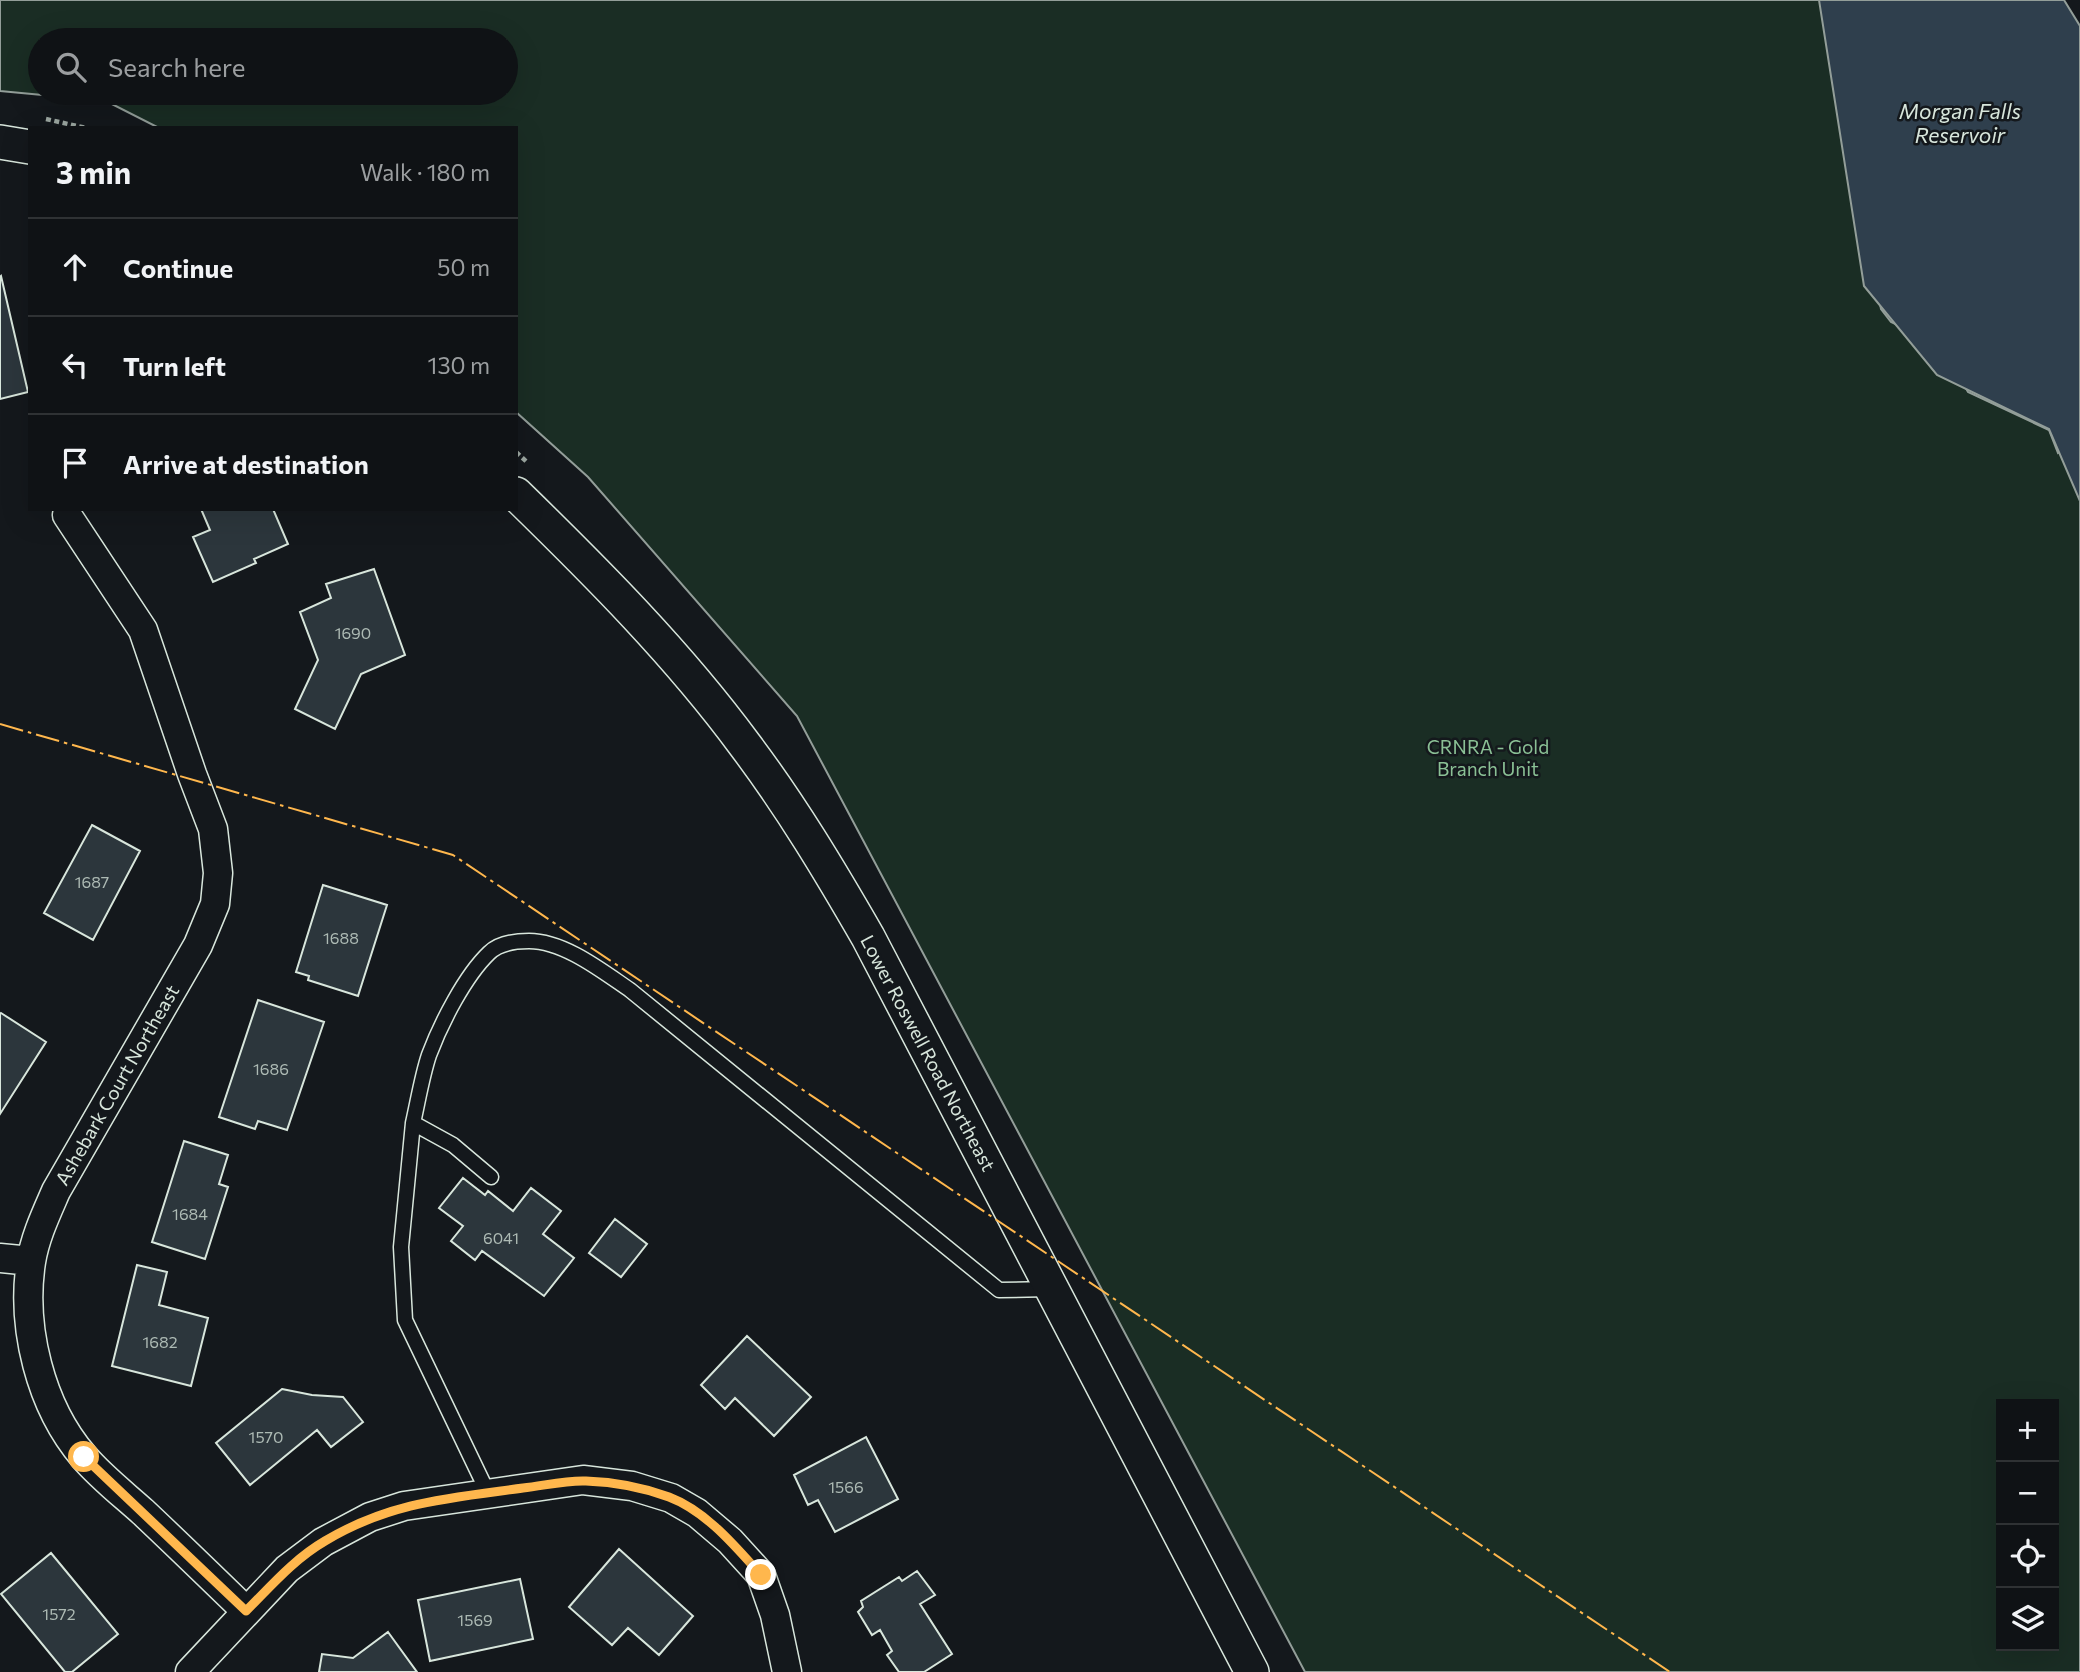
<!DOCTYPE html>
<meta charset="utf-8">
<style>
body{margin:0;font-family:Commissioner,sans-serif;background:#1d2022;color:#f1f3f6}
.controls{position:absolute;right:21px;bottom:21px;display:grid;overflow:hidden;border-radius:0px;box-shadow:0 7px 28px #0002}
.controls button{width:63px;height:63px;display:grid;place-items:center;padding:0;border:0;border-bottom:2px solid #2f3234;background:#0f1215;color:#f1f3f6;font:35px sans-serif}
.stop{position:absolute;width:21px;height:21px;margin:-16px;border:5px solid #ffb74d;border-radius:50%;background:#fff}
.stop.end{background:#ffb74d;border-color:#fff;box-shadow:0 2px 7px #0008}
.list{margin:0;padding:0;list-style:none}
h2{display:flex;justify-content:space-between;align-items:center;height:91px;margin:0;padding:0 28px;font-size:30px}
h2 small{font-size:23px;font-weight:400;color:#9b9ea0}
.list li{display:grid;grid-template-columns:46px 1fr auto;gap:21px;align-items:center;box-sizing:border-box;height:98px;padding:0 28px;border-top:2px solid #2f3234}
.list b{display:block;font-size:26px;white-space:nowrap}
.list em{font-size:23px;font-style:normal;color:#9b9ea0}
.icon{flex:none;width:38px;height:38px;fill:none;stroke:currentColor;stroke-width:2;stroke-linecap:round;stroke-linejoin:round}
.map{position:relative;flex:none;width:2080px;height:1672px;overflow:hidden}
.search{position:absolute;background:#0f1215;box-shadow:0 7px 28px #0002;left:28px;top:28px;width:490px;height:77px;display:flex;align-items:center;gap:18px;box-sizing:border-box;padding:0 24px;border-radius:38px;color:#9b9ea0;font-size:26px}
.panel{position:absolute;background:#0f1215;box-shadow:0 7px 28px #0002;left:28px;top:126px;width:490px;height:385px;border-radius:0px}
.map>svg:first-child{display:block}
.green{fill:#1a2d24;stroke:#939e99;stroke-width:2;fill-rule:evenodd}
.water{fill:#2f3f4d;stroke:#939e99;stroke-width:2}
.building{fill:#2c363c;stroke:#d8e6dc;stroke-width:2}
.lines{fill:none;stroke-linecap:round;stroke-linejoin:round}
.service-casing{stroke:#d8e6dc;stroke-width:17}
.minor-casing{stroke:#d8e6dc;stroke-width:31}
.tertiary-casing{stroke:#d8e6dc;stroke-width:36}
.path{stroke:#9da8a2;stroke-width:4.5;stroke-dasharray:5 3.5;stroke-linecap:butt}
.service{stroke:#14181c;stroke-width:14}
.minor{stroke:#14181c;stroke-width:28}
.tertiary{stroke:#14181c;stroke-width:33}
.power{stroke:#ffb74d;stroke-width:2;stroke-dasharray:24 5 3.5 5;stroke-linecap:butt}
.route{stroke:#ffb74d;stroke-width:9}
.labels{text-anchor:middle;stroke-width:5;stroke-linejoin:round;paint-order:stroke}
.number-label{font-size:16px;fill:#adbab4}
.park-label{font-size:19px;fill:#8ac095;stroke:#14181c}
.street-label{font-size:19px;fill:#d8e6dc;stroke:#14181c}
.water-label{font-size:21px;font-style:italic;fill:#d8e6dc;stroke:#14181c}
</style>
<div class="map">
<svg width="2080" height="1672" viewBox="0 0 2080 1672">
<rect width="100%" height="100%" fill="#14181c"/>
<path class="green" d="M0,0H1833L1859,197L1881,309L1891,322L1942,346L1968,392L2049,430L2058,453L2080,439V1672H1305L797,716L588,477L516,412V128H159L106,101L0,91ZM40,40H506V93H40ZM2001,1404H2054V1646H2001Z"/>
<path class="water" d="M1819,0H2064L2080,26V501L2049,429L1937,375L1864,286Z"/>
<path class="building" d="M1,276L28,392L0,399V277Z
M201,509H273L288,544L254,559L256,563L213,582L193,537L210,530Z
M374,569L405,655L361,674L335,729L295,709L318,660L300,612L331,598L326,584Z
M92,825L140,851L93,940L44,913Z
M323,885L387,905L358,996L308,980L309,976L296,972Z
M258,1000L324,1022L287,1130L258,1121L255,1129L219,1117Z
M1,1013L46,1042L0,1114V1014Z
M184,1141L228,1155L219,1184L228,1187L205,1259L152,1242Z
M463,1178L485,1195L488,1191L513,1211L531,1188L561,1211L543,1234L574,1258L544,1296L482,1251L475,1260L451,1241L463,1226L439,1208Z
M615,1219L647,1244L621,1277L589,1253Z
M137,1265L167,1272L159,1305L208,1318L191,1386L112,1366Z
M747,1336L811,1397L774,1436L735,1398L725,1409L701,1385Z
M282,1389L312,1395L343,1397L363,1422L331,1447L317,1430L250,1485L216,1443Z
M866,1437L898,1499L835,1532L818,1500L808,1505L794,1475Z
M619,1549L693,1616L659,1655L628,1628L612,1645L569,1607Z
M51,1553L118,1634L72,1672H65L1,1594Z
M917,1571L935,1595L920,1604L952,1654L924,1672H899L887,1655L892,1651L880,1630L872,1635L858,1612L863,1607L861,1601L899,1577L902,1581Z
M520,1579L533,1639L430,1661L418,1600Z
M388,1632L417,1672H319L322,1654L353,1658Z"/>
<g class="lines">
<g class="service-casing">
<path id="service" d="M413,1123L401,1247L405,1320L488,1493
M491,1177L453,1145L413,1123C418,1101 422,1076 429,1055C441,1023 465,976 489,953C499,943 516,941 529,941C564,941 602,971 630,990L999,1290L1050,1289"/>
</g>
<g class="minor-casing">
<path id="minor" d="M67,515L143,630L192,774L213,829L218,873L215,904L198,945L56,1191C46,1214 35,1237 31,1262C21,1327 40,1406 84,1457C101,1477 123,1494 143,1512C177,1544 212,1578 246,1611
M0,1258L31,1261
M190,1672L287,1569L323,1542L370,1517L404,1506L583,1480L632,1486L671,1498L697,1513L730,1541L761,1575L775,1615L787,1672"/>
</g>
<g class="tertiary-casing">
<path id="tertiary" d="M0,142L30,147
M516,494C597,573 678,654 745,745C791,806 830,871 868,937L1252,1672"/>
</g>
<path class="path" d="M46,119L86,128
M516,452L528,463"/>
<use href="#service" class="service"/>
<use href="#minor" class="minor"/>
<use href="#tertiary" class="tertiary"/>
<path class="power" d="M0,724L453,855L1670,1672"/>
</g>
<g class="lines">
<path class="route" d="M84,1457L246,1611C271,1586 294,1559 325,1541C390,1502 450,1498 523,1488C543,1486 566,1480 586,1481C614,1482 642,1487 669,1497C706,1511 735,1546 761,1575"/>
</g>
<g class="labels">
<g class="number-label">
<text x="353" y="639">1690</text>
<text x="92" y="888">1687</text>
<text x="341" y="944">1688</text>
<text x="271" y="1075">1686</text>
<text x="190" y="1220">1684</text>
<text x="501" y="1244">6041</text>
<text x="160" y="1348">1682</text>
<text x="266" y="1443">1570</text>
<text x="846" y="1493">1566</text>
<text x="59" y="1620">1572</text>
<text x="475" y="1626">1569</text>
</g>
<g class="park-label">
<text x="1488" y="754">CRNRA - Gold<tspan x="1488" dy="22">Branch Unit</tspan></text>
</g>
<g class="street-label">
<text transform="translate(928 1053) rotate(62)" y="7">Lower Roswell Road Northeast</text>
<text transform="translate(117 1085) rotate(-60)" y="7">Ashebark Court Northeast</text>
</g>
<g class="water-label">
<text x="1960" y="119">Morgan Falls<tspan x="1960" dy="24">Reservoir</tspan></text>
</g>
</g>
</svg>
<div class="controls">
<button>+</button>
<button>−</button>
<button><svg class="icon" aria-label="locate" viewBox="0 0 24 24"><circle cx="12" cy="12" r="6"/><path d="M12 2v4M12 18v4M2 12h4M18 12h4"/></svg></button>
<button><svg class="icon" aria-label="layers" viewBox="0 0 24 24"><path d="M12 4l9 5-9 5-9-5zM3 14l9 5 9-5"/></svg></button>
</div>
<div class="stop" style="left:84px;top:1457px"></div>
<div class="stop end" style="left:761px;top:1575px"></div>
<div class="search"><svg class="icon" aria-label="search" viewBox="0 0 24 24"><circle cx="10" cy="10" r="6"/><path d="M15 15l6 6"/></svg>Search here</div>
<section class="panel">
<h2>3 min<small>Walk · 180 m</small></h2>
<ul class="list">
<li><svg class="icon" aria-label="ahead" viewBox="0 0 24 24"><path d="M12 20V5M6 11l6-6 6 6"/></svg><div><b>Continue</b></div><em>50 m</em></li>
<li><svg class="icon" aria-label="left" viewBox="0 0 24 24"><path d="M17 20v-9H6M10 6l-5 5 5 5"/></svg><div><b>Turn left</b></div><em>130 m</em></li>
<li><svg class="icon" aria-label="arrive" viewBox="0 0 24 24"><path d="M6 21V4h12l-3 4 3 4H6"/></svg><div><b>Arrive at destination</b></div></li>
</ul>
</section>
</div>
